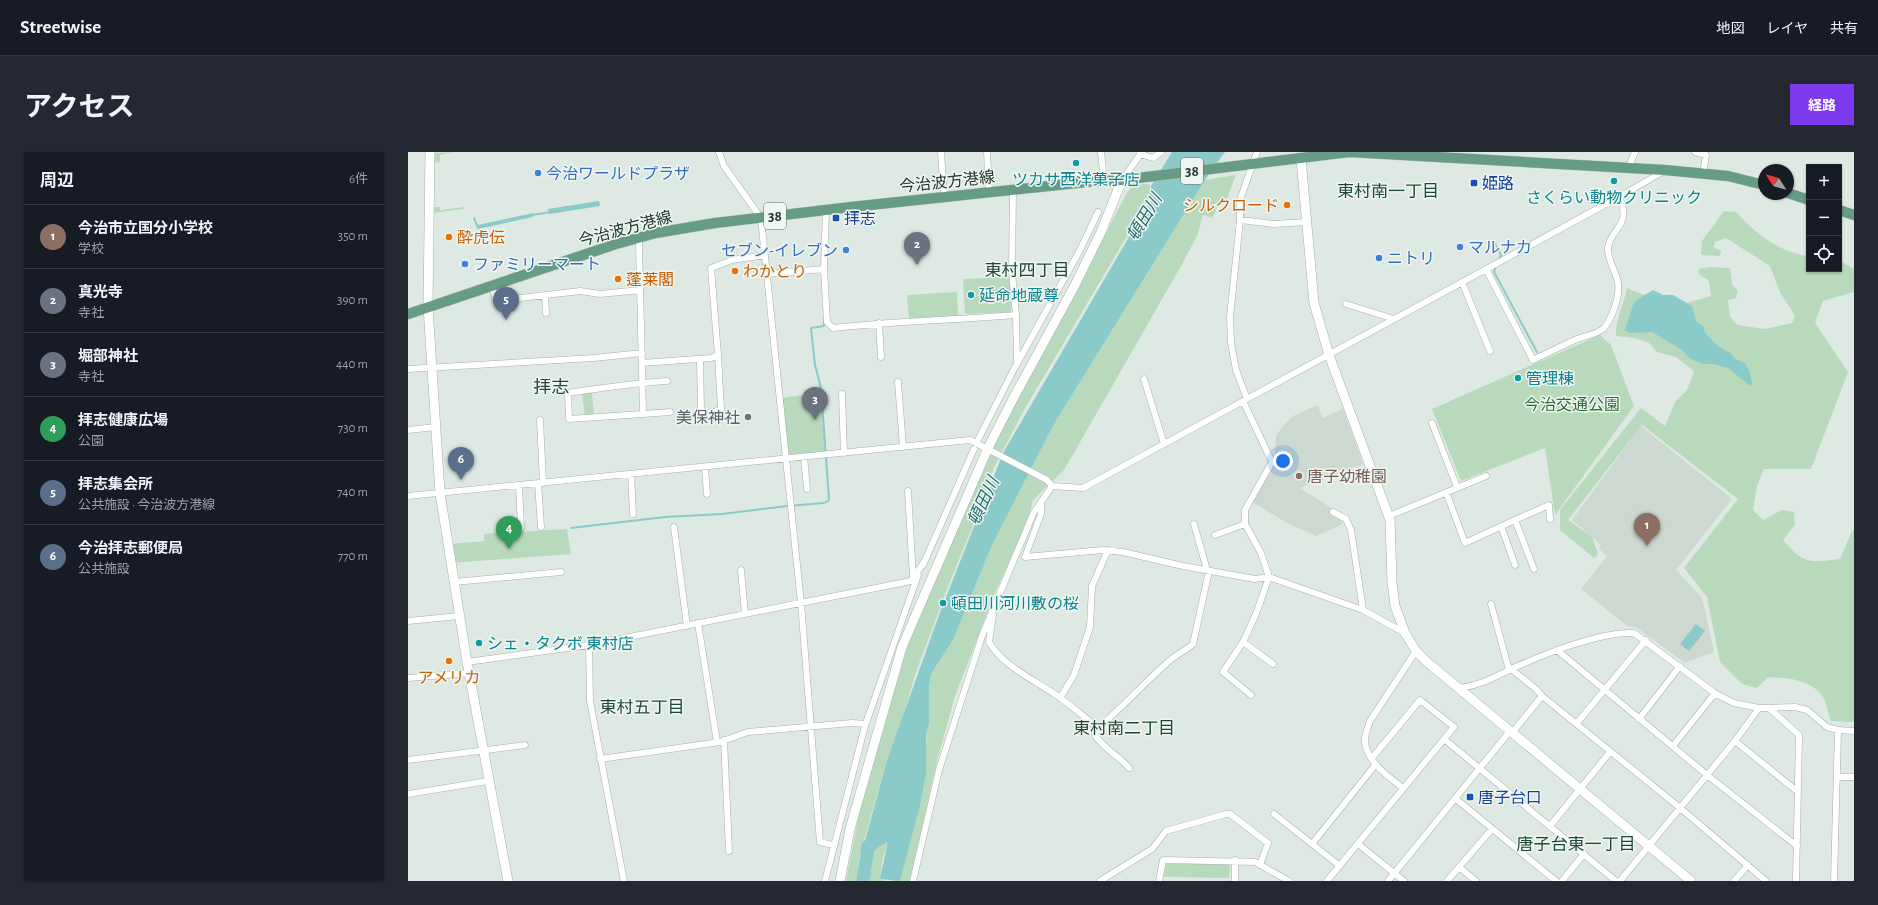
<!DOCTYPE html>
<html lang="ja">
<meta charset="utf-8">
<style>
body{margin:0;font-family:"Alegreya Sans","Noto Sans JP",sans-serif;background:#242831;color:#f1f3f6}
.controls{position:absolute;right:12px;top:12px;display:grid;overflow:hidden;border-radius:0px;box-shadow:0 1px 3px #0004}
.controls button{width:36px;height:36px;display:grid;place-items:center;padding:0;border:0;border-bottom:1px solid #363941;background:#171b24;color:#f1f3f6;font:20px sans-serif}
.compass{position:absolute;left:1350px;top:12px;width:36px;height:36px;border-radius:50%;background:#171b24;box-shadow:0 1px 3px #0004;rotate:307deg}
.you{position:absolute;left:875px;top:309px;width:14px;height:14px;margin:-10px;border:3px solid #fff;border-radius:50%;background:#1a73e8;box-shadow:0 0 0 6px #1a73e833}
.badge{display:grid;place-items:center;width:26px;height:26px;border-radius:50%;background:#7c3aed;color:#fff;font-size:13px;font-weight:700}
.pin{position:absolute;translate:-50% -33px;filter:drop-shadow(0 1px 2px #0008)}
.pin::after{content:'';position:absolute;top:21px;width:14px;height:12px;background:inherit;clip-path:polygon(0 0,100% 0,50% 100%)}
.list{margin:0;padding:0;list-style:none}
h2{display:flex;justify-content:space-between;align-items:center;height:52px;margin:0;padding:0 16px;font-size:17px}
h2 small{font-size:13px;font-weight:400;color:#9ea1a6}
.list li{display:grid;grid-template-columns:26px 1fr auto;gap:12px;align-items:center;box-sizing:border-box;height:64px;padding:0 16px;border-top:1px solid #363941}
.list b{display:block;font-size:15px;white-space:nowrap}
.list p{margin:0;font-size:13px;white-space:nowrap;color:#9ea1a6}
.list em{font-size:13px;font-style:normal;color:#9ea1a6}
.icon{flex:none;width:22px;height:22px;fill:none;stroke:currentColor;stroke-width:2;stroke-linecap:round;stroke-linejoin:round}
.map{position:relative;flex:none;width:1446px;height:729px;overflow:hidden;border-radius:0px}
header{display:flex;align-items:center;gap:24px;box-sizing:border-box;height:56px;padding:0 20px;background:#171b24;border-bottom:1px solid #363941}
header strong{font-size:19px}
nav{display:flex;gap:22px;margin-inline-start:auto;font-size:14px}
.intro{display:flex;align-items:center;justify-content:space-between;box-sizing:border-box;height:96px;padding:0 24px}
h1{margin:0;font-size:28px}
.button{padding:10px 18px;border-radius:0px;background:#7c3aed;color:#fff;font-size:14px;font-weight:700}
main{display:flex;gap:24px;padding:0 24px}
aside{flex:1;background:#171b24;border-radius:0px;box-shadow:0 1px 3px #0004}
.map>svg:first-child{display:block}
.built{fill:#cdd8d1}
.green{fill:#b9d9bc}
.water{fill:#8acac9}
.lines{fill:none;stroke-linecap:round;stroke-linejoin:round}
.stream{stroke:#8acac9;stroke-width:2}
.river{stroke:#8acac9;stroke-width:13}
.street-casing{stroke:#a2b0a9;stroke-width:7}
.secondary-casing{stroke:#9fb3a8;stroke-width:10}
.primary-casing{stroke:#bcc3c0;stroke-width:11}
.street{stroke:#fff;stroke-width:6}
.secondary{stroke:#fff;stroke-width:9}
.primary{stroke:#669b85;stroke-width:10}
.culture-dot{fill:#0f9aa8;stroke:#eff6f1;stroke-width:1.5}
.shop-dot{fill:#3f7fe0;stroke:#eff6f1;stroke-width:1.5}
.transit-dot{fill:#1a4fb4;stroke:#eff6f1;stroke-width:1.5}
.food-dot{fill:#e8710a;stroke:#eff6f1;stroke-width:1.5}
.worship-dot{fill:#6b7280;stroke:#eff6f1;stroke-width:1.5}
.education-dot{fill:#8d6e63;stroke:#eff6f1;stroke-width:1.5}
.labels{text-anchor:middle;stroke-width:3;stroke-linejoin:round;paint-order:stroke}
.shield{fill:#eff6f1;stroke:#5f7068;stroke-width:1}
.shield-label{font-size:15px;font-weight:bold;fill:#21372e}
.shop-label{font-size:16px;fill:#366cbe;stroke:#eff6f1;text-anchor:start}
.culture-label{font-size:16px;fill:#0d838f;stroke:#eff6f1;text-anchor:start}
.street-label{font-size:16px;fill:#21372e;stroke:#eff6f1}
.transit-label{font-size:16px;fill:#164399;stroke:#eff6f1;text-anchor:start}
.food-label{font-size:16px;fill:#c56008;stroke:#eff6f1;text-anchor:start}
.park-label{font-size:16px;fill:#2f6a3c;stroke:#eff6f1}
.worship-label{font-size:16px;fill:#5b616d;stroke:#eff6f1;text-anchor:end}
.education-label{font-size:16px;fill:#785e54;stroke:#eff6f1;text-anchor:start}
.neighbourhood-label{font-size:17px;fill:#1f4737;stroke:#eff6f1}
.water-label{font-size:17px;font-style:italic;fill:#216d6e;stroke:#eff6f1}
.quarter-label{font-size:18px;fill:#1f4737;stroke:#eff6f1}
</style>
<header>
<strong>Streetwise</strong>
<nav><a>地図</a><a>レイヤ</a><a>共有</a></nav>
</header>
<div class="intro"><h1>アクセス</h1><a class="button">経路</a></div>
<main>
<aside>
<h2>周辺<small>6件</small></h2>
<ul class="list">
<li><span class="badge" style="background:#8d6e63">1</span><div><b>今治市立国分小学校</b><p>学校</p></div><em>350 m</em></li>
<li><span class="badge" style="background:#6b7280">2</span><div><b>真光寺</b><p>寺社</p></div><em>390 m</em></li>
<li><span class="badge" style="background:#6b7280">3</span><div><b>堀部神社</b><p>寺社</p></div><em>440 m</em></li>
<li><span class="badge" style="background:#2e9e5b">4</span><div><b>拝志健康広場</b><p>公園</p></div><em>730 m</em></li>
<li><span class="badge" style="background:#5c6f8a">5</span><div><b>拝志集会所</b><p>公共施設 · 今治波方港線</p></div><em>740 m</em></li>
<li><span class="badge" style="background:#5c6f8a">6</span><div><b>今治拝志郵便局</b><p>公共施設</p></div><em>770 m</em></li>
</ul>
</aside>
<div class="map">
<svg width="1446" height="729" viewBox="0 0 1446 729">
<rect width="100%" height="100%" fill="#dfe9e3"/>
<path class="built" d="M910,253L914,266L935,257L955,312L892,336L925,357L923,359L935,367L933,373L908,384L881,372L844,350L865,312L869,310L867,304L868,284L874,275L885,264Z
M1233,274L1324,347L1268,418L1294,446L1306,500L1277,511L1228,475L1219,474L1173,437L1199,404L1191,397L1192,392L1164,368Z"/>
<path class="green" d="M46,0L32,3V10L26,11V55H32V58L56,55V57L24,61L26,1Z
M828,23L819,46L811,52L804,66L795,63L789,84L773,114L656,318L625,348L621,366L587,441L547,544L528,613L502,729H485L521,579L518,588V580L521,573V535L523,522L545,488L584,393L646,272L797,28Z
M738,32L742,33V45L616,258L586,315L578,342L543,427L508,520L493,571L479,608L451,706L449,729H438L451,662L471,583L503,484L595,274L719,41L726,33Z
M1316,59L1328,60C1348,82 1371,100 1401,104V117H1431V108L1446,117V140L1415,149L1407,171L1440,220L1403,317H1356L1349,334L1345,358L1355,368L1374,358L1386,360L1387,373L1375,388C1395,412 1402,411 1432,407L1444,379L1446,378V570L1423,569C1420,561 1418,548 1413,542C1401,528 1376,524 1359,526L1349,536L1334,532L1312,510L1299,445L1276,416L1330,347L1234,273L1160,368L1184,385L1190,402L1186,406L1152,378V358L1233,256L1257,274L1267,250L1279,238L1286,219L1268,205L1249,200L1241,191L1227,186L1208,184C1207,167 1216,153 1219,136L1241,145L1272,153L1303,144L1301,129L1291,122V117L1302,115L1322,116L1324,132L1330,139L1328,146L1320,148L1322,164L1329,173L1357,177L1384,171L1387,164L1372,140L1362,114L1318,86L1307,90L1305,95L1313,99L1312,104L1293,103L1294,89Z
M602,125L603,160L557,162L555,127Z
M549,140L550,167H501L499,143Z
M1192,183L1203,193L1226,254L1147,363L1137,296L1053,329L1024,257Z
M184,240L186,264L177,265L174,241Z
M414,240L417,301L381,305L374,246Z
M159,377L163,402L43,411L40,392L76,389V382Z
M477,683L480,690L474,710L472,727L476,729H456L462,704Z
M758,711L822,712L821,726L756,725Z"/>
<path class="water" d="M764,0H817L797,28L646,272L584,393L545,488L523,522L521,535V573L518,580V621L512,653L492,729L472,727C474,714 481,694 479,682L462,704L456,729H450L451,711L479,608L531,463L595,301L742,49L743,34Z
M191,49L192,54L141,62L140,57Z
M125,61V65L71,77L70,73Z
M1245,138L1255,143H1265L1284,154L1288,169L1295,174L1297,181L1310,194L1322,201L1327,207L1337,211L1342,220L1344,232L1342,234L1320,216L1305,212H1295L1287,209L1280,205L1274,198L1244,180L1221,181L1217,178L1225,153L1229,148Z
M1288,472L1297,479L1281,499L1272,492Z"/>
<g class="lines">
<path class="stream" d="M124,63L143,60
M66,66L70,76L73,75
M1085,88L1093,103L1090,109
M1088,113L1086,120L1129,200
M163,376L257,365L314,362L379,354L416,351L421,348L413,236L407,213L403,176L416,174V168"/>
<path class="river" d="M455,729L460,694L486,678L491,671"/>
<g class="street-casing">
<path id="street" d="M311,0L316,14L353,66L393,451L412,690L425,693
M533,0L536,45
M579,0L581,40
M693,0L696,29
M1287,0L1298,3L1295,22
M732,2L745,6L753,0
M1220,17L1227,0
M714,28L734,0
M605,37L604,121L608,163L609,211
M832,68L866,72L899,70
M230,85L231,90L235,262L161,267L160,241C193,236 226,231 259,229
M416,117L419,170L425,176C486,169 547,168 608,163
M1078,117L1125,208C1139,201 1154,194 1169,187C1176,184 1189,182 1195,177C1204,167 1212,145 1210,131C1208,119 1199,108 1200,96C1202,76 1225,74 1211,45
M359,122L416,117L418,58
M1054,130L1082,199
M84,134L88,149L172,139L192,142L232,138
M137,144L138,161
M938,152L986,167
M471,171L473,205
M292,207L293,257L295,261H305L313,257L310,203
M234,211L303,206L310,203L303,116L324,108L357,103
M0,217L186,206L234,201
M736,227L756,292
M490,230L495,295
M434,242L436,301
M839,247L828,218L823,191L822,165L832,68V48L849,0
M835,249L864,310L837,358V372L853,401L861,425L848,462L835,490L815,520L843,543
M235,262L262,260
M132,268L135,331
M1024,271L1049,335
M0,278L27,275
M570,288L606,217L672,98L690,60
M396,305L399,337
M297,315L299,342
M223,322L225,362
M130,331L133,375
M111,333L113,376
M500,339L505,426
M1038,340L1057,391L1107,368L1126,417
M0,344L562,288L639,328L644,334L675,336L1211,45L1256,19
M633,352V362L617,405L695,398L715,400L775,414L847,427L861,425L955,458L997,481
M925,360L938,367L943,378L955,458
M981,364L1078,324
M1107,368L1141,353L1142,367
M786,372L799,418
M1093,374L1107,413
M266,375L279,474
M807,383L837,372
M515,413L566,297
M333,418L337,462
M46,430L153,420
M1083,452L1101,518
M585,463L581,490C596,515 625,527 648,543C663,553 676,565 690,576C715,555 736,531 760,510C767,503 777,499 785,492L801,419
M0,469L51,464
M290,471L309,590
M835,490L865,512
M181,493L182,549L216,729
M1149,498L1299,623L1389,694
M59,510L181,493L503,429L516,410
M1103,517L1128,537L1134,544L1271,655L1358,729
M0,526L61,521
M1052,536C1073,533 1085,526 1103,517C1134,503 1193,479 1226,481L1308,542L1326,551L1351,556L1387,555L1399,558L1419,575L1430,578L1446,579
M652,546L666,523L682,475L684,434L700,398
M1361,556L1391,583L1388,729
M1231,567L1272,514
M1169,571L1238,488
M690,576L687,583C695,597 711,603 721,616
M1104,581L1134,544
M1036,587L1208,729
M316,588L321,699
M1327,589L1390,640
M1265,594L1307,541
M192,607L312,590L340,580L444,571L457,572
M0,608L117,593
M1429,625H1446
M995,636C981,625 960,611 957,591C956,583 960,576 962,569L1008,499
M0,642L80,629
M1048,647L1148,729
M866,662L932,714
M1142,674L1202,600
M904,692L968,612
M950,692L996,729
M1051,715L1068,729
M417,729L457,574L510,423
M505,729L531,618L574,484L625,362L644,334
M692,729L744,697L758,679L818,662H822L860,691L852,713
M751,729L755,708L847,710L881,729
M827,729V708
M919,729L1046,575L1012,548L964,606
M980,729L1102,579
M1039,729L1084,677
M1154,729L1176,702
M1212,729L1327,589L1351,556
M1326,729L1340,713
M1426,729L1430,578"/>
</g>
<g class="secondary-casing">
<path id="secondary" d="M22,0L20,155L32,341L59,510L100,729
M893,7L906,151L921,203L982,368L984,430L987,454L997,481L1008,499L1019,510L1283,729
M432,729L442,677L494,495L580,296L606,245L667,133L693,80L714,28"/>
</g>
<g class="primary-casing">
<path id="primary" d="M1380,41L1401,48
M1431,58L1446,63
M0,162L208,92L248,81L307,71L443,55L688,29L714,28L941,0L1257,18L1320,24L1356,33"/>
</g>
<use href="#street" class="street"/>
<use href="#secondary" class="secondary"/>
<use href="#primary" class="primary"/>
</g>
<g class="culture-dot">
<circle cx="668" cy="11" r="4"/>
<circle cx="1206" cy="29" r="4"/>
<circle cx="563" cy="143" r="4"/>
<circle cx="1110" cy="226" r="4"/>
<circle cx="535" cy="451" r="4"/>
<circle cx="71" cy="491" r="4"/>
</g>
<g class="shop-dot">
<circle cx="130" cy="21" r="4"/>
<circle cx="1052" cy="95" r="4"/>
<circle cx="438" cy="98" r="4"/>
<circle cx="971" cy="106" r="4"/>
<circle cx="57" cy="112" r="4"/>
</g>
<g class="transit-dot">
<rect x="1062" y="27" width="8" height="8" rx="2"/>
<rect x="424" y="62" width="8" height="8" rx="2"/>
<rect x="1058" y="641" width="8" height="8" rx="2"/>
</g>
<g class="food-dot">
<circle cx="879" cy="53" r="4"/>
<circle cx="41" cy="85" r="4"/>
<circle cx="327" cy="119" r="4"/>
<circle cx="210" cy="127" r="4"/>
<circle cx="41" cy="509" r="4"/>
</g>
<circle class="worship-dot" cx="340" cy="265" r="4"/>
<circle class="education-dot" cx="891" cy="324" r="4"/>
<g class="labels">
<g class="shield">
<rect x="773" y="6" width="22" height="26" rx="3"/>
<rect x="356" y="51" width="22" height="26" rx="3"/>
</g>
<g class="shield-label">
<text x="784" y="24">38</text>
<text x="367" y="69">38</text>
</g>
<g class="shop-label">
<text x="138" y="27">今治ワールドプラザ</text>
<text x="1060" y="101">マルナカ</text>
<text x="430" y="104" text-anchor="end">セブン-イレブン</text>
<text x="979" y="112">ニトリ</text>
<text x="65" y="118">ファミリーマート</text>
</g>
<g class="culture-label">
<text x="668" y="33" text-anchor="middle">ツカサ西洋菓子店</text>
<text x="1206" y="51" text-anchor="middle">さくらい動物クリニック</text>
<text x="571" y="149">延命地蔵尊</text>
<text x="1118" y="232">管理棟</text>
<text x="543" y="457">頓田川河川敷の桜</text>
<text x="79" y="497">シェ・タクボ 東村店</text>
</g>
<g class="street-label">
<text transform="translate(539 29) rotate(-6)" y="6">今治波方港線</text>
<text transform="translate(217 76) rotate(-15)" y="6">今治波方港線</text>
</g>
<g class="transit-label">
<text x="1074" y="37">姫路</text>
<text x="436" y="72">拝志</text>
<text x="1070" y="651">唐子台口</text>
</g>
<g class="food-label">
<text x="871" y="59" text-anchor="end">シルクロード</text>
<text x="49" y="91">酔虎伝</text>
<text x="335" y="125">わかとり</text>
<text x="218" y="133">蓬莱閣</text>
<text x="41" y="531" text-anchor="middle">アメリカ</text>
</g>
<g class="park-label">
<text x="1164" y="258">今治交通公園</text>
</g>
<g class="worship-label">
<text x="332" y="271">美保神社</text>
</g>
<g class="education-label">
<text x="899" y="330">唐子幼稚園</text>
</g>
<g class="neighbourhood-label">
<text x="980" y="45">東村南一丁目</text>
<text x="619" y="124">東村四丁目</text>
<text x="234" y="561">東村五丁目</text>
<text x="716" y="582">東村南二丁目</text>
<text x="1168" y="698">唐子台東一丁目</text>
</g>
<g class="water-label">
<text transform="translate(736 65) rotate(-59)" y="6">頓田川</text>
<text transform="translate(575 349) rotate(-65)" y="6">頓田川</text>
</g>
<g class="quarter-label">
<text x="143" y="241">拝志</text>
</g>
</g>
</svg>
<div class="controls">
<button>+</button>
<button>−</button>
<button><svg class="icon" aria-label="locate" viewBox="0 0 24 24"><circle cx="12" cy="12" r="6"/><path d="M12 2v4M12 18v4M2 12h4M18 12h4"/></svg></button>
</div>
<svg class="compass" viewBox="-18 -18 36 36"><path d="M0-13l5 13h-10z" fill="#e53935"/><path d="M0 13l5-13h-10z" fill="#9ea1a6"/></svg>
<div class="you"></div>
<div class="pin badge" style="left:1239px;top:394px;background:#8d6e63">1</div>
<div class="pin badge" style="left:509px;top:113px;background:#6b7280">2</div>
<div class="pin badge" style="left:407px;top:268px;background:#6b7280">3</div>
<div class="pin badge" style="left:101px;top:397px;background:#2e9e5b">4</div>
<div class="pin badge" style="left:98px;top:168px;background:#5c6f8a">5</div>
<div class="pin badge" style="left:53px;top:328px;background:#5c6f8a">6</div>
</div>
</main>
